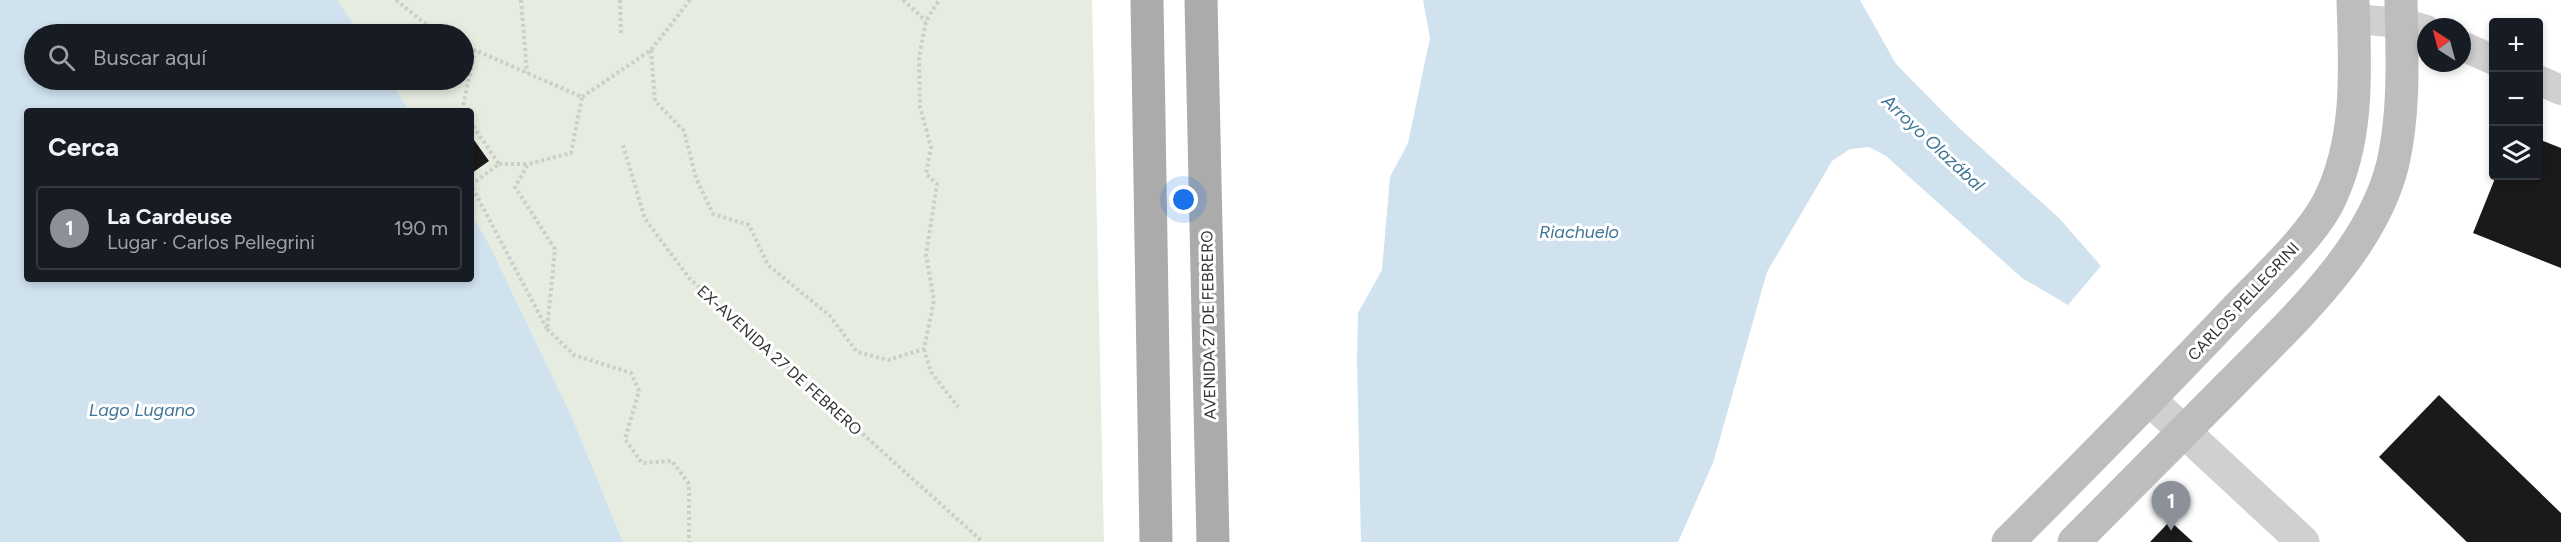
<!DOCTYPE html>
<html lang="es">
<meta charset="utf-8">
<style>
body{margin:0;font-family:Figtree,sans-serif;background:#20242c;color:#f1f3f6}
.controls{position:absolute;right:18px;top:18px;display:grid;overflow:hidden;border-radius:6px;box-shadow:0 3px 9px #0003}
.controls button{width:54px;height:54px;display:grid;place-items:center;padding:0;border:0;border-bottom:2px solid #363941;background:#171b24;color:#f1f3f6;font:30px sans-serif}
.compass{position:absolute;left:2417px;top:18px;width:54px;height:54px;border-radius:50%;background:#171b24;box-shadow:0 3px 9px #0003;rotate:324deg}
.you{position:absolute;left:1184px;top:200px;width:21px;height:21px;margin:-15px;border:4px solid #fff;border-radius:50%;background:#1a73e8;box-shadow:0 0 0 9px #1a73e833}
.badge{display:grid;place-items:center;width:39px;height:39px;border-radius:50%;background:#8c9099;color:#fff;font-size:20px;font-weight:700}
.pin{position:absolute;translate:-50% -50px;filter:drop-shadow(0 2px 3px #0008)}
.pin::after{content:'';position:absolute;top:32px;width:21px;height:18px;background:inherit;clip-path:polygon(0 0,100% 0,50% 100%)}
.list{margin:0;padding:0;list-style:none}
h2{display:flex;justify-content:space-between;align-items:center;height:78px;margin:0;padding:0 24px;font-size:26px}
h2 small{font-size:20px;font-weight:400;color:#9ea1a6}
.list li{display:grid;grid-template-columns:39px 1fr auto;gap:18px;align-items:center;box-sizing:border-box;height:84px;margin:0 12px 12px;padding:0 12px;border:2px solid #363941;border-radius:6px}
.list b{display:block;font-size:22px;white-space:nowrap}
.list p{margin:0;font-size:20px;white-space:nowrap;color:#9ea1a6}
.list em{font-size:20px;font-style:normal;color:#9ea1a6}
.icon{flex:none;width:33px;height:33px;fill:none;stroke:currentColor;stroke-width:2;stroke-linecap:round;stroke-linejoin:round}
.map{position:relative;flex:none;width:2561px;height:542px;overflow:hidden}
.search{position:absolute;background:#171b24;box-shadow:0 3px 9px #0003;left:24px;top:24px;width:450px;height:66px;display:flex;align-items:center;gap:15px;box-sizing:border-box;padding:0 21px;border-radius:33px;color:#9ea1a6;font-size:22px}
.panel{position:absolute;background:#171b24;box-shadow:0 3px 9px #0003;left:24px;top:108px;width:450px;height:174px;border-radius:6px}
.map>svg:first-child{display:block}
.green{fill:#e6ecdf}
.water{fill:#cfe2ee}
.building{fill:#1a1a1a}
.lines{fill:none;stroke-linecap:round;stroke-linejoin:round}
.path{stroke:#cdcdcd;stroke-width:4;stroke-dasharray:3 3;stroke-linecap:butt}
.minor{stroke:#d0d0d0;stroke-width:30}
.tertiary{stroke:#d0d0d0;stroke-width:33}
.secondary{stroke:#bdbdbd;stroke-width:33}
.primary{stroke:#ababab;stroke-width:33}
.labels{text-anchor:middle;stroke-width:6;stroke-linejoin:round;paint-order:stroke}
.street-label{font-size:16px;fill:#333;stroke:#fff}
.water-label{font-size:18px;font-style:italic;fill:#3f7597;stroke:#fff}
</style>
<div class="map">
<svg width="2561" height="542" viewBox="0 0 2561 542">
<rect width="100%" height="100%" fill="#fff"/>
<path class="green" d="M337,0H1092L1104,542H623L571,415L488,242L471,214V111H409L390,80H464V34H361Z"/>
<path class="water" d="M0,0H337L361,34H34V80H390L409,111H27V279H471V214L488,242L571,415L623,542H0Z
M1423,0H1860L1896,64L1958,127L2059,218L2101,266L2068,305L2022,278L1886,156L1869,147L1850,149L1832,161L1767,272L1713,463L1678,542H1361L1357,360L1358,313L1382,270L1390,177L1408,143L1430,38Z"/>
<path class="building" d="M2538,139L2561,148V268L2473,233L2496,176H2538Z
M474,140L489,161L472,173L471,141Z
M2439,395L2561,513V542H2467L2379,457Z
M2170,521L2193,542H2150Z"/>
<g class="lines">
<path class="path" d="M396,0L438,34
M521,0L527,73
M620,0L621,34
M903,0L926,21
M464,45L475,50
M651,50L655,101L684,131L696,178L713,214L749,225L768,265L830,316L857,352L888,360L924,349L934,300L926,255L937,184L926,174L931,147L920,107L919,58L926,21L939,0
M582,97L651,50L690,0
M462,111L475,50L582,97L571,153L528,164L515,187L555,249L547,329L471,185L499,164L471,123
M623,145L645,219L690,279L983,542
M499,164H528
M547,329L574,355L631,373L639,391L625,439L642,463L672,461L689,484V542
M924,349L931,372L958,407"/>
<path class="minor" d="M2354,19L2402,23L2426,30
M2462,46L2494,60
M2538,80L2561,90"/>
<path class="tertiary" d="M2150,400L2303,542"/>
<path class="secondary" d="M2008,542C2084,466 2160,389 2234,311C2263,281 2311,237 2329,201C2360,138 2355,67 2353,0
M2074,542C2126,489 2179,437 2231,384C2291,322 2372,251 2393,163C2405,110 2402,54 2401,0"/>
<path class="primary" d="M1147,0L1156,542
M1201,0L1213,542"/>
</g>
<g class="labels">
<g class="street-label">
<text transform="translate(2243 301) rotate(-47)" y="6">CARLOS PELLEGRINI</text>
<text transform="translate(1208 325) rotate(-91)" y="6">AVENIDA 27 DE FEBRERO</text>
<text transform="translate(780 360) rotate(42)" y="6">EX-AVENIDA 27 DE FEBRERO</text>
</g>
<g class="water-label">
<text transform="translate(1933 143) rotate(43)" y="6">Arroyo Olazábal</text>
<text x="1579" y="238">Riachuelo</text>
<text x="142" y="416">Lago Lugano</text>
</g>
</g>
</svg>
<div class="controls">
<button>+</button>
<button>−</button>
<button><svg class="icon" aria-label="layers" viewBox="0 0 24 24"><path d="M12 4l9 5-9 5-9-5zM3 14l9 5 9-5"/></svg></button>
</div>
<svg class="compass" viewBox="-18 -18 36 36"><path d="M0-13l5 13h-10z" fill="#e53935"/><path d="M0 13l5-13h-10z" fill="#9ea1a6"/></svg>
<div class="you"></div>
<div class="pin badge" style="left:2171px;top:531px">1</div>
<div class="search"><svg class="icon" aria-label="search" viewBox="0 0 24 24"><circle cx="10" cy="10" r="6"/><path d="M15 15l6 6"/></svg>Buscar aquí</div>
<section class="panel">
<h2>Cerca<small></small></h2>
<ul class="list">
<li><span class="badge">1</span><div><b>La Cardeuse</b><p>Lugar · Carlos Pellegrini</p></div><em>190 m</em></li>
</ul>
</section>
</div>
